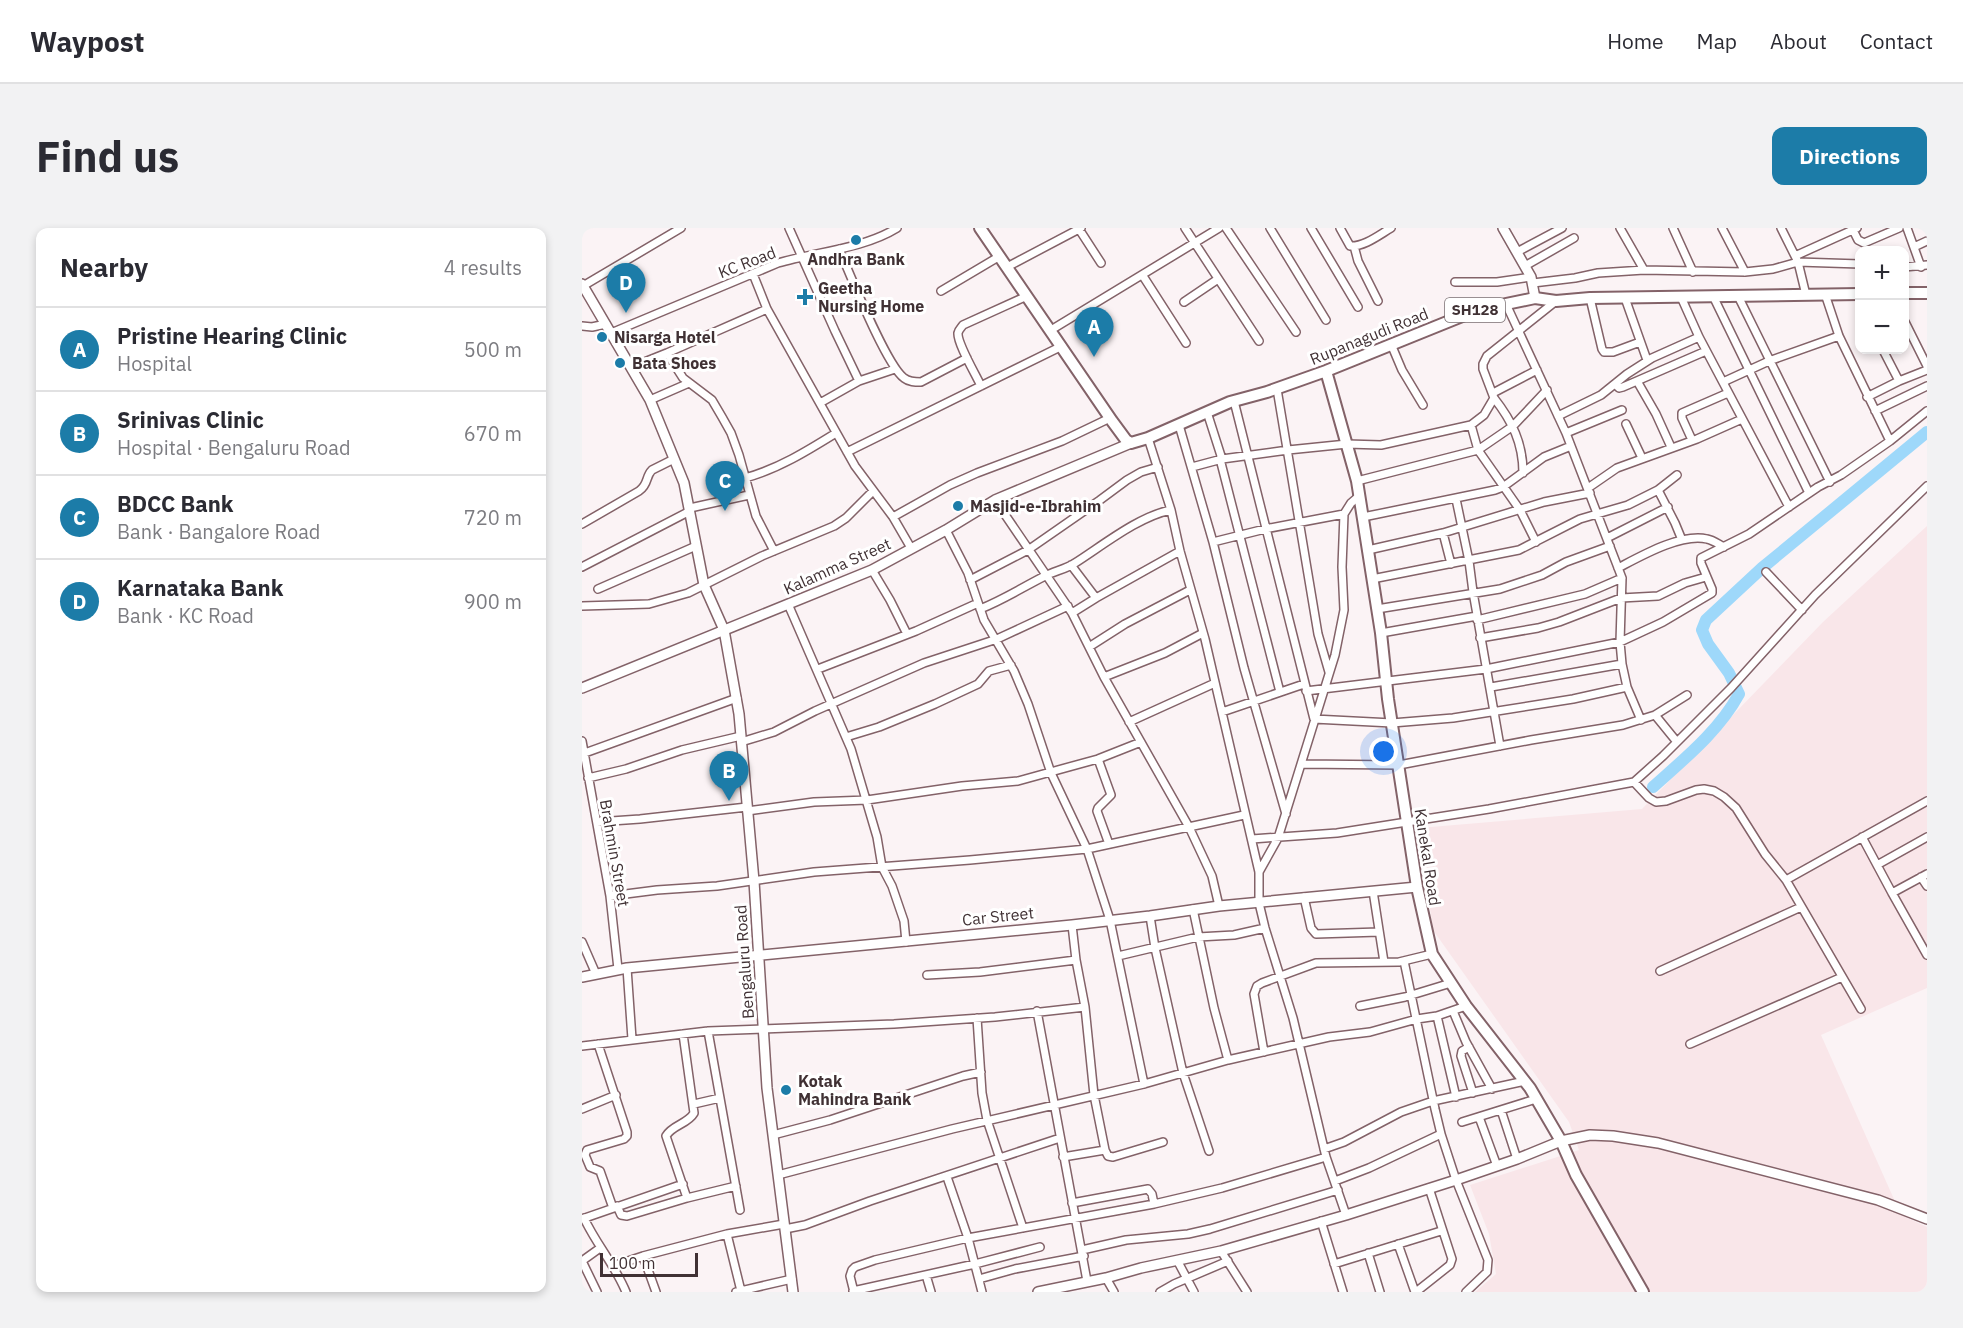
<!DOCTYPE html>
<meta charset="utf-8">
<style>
body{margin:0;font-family:"IBM Plex Sans",sans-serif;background:#f2f2f3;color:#2b2b33}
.controls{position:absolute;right:18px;top:18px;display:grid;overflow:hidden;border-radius:12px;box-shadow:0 3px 9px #0003}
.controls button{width:54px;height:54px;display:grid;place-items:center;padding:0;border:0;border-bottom:2px solid #e1e1e2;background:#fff;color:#2b2b33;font:30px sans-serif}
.scale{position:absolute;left:18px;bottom:15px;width:98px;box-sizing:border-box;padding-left:6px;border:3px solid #403134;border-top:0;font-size:16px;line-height:21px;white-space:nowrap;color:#403134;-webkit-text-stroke:4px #fff;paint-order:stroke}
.you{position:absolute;left:802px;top:524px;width:21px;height:21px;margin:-15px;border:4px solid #fff;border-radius:50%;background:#1a73e8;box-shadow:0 0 0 9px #1a73e833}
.badge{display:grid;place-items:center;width:39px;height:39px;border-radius:50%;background:#1c7ca8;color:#fff;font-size:20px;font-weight:700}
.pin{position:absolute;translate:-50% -50px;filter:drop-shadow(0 2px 3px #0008)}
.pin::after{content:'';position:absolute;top:32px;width:21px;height:18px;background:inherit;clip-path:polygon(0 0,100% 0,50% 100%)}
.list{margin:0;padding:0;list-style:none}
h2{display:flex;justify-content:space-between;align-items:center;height:78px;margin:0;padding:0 24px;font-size:26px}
h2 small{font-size:20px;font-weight:400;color:#7c7c81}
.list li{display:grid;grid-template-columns:39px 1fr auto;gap:18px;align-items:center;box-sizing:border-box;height:84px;padding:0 24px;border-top:2px solid #e1e1e2}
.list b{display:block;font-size:22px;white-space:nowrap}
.list p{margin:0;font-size:20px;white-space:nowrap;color:#7c7c81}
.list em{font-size:20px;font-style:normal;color:#7c7c81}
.map{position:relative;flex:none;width:1345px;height:1064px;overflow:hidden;border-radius:12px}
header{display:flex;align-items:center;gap:36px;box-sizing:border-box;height:84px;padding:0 30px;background:#fff;border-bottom:2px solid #e1e1e2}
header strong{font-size:28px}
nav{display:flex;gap:33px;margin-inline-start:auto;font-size:21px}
.intro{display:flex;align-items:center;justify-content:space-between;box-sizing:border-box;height:144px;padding:0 36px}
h1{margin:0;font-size:42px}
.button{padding:15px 27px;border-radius:12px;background:#1c7ca8;color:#fff;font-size:21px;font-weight:700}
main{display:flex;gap:36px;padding:0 36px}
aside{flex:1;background:#fff;border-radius:12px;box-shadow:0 3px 9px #0003}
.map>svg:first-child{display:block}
.built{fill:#f9e6e9}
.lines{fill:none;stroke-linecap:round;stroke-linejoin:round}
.river{stroke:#9ed8fa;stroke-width:12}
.street-casing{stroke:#836268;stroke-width:10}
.secondary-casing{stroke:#836268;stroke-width:12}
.primary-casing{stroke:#836268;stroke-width:14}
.street{stroke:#fff;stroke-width:7}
.secondary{stroke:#fff;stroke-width:9}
.primary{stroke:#fff;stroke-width:10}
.poi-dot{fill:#1c7ca8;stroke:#fff;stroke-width:2}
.labels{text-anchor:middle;stroke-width:6;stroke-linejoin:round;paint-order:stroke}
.shield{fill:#fff;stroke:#796f71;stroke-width:1.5}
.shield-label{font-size:15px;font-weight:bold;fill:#403134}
.poi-label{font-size:16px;font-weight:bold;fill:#403134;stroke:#fff;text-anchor:start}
.street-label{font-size:16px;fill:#403134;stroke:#fff}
</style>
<header>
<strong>Waypost</strong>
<nav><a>Home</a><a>Map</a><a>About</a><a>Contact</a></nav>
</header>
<div class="intro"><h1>Find us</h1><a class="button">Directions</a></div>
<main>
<aside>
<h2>Nearby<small>4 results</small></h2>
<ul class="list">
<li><span class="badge">A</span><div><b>Pristine Hearing Clinic</b><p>Hospital</p></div><em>500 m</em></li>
<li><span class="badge">B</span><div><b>Srinivas Clinic</b><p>Hospital · Bengaluru Road</p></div><em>670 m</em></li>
<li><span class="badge">C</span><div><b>BDCC Bank</b><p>Bank · Bangalore Road</p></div><em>720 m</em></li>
<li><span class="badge">D</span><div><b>Karnataka Bank</b><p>Bank · KC Road</p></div><em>900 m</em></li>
</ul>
</aside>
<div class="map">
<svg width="1345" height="1064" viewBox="0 0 1345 1064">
<rect width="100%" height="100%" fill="#fbf3f5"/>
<path class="built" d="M1345,298V760L1239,807L1319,987L1345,999V1064H893L914,1046L907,1006L888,957L997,922L987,894L851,702L837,600L1060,581L1241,394Z"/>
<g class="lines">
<path class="river" d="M1071,559C1102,531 1137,503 1157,466L1147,445L1126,416L1120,402L1124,392L1180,340L1345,204"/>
<g class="street-casing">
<path id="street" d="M207,0L253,103L277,153
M603,0L677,113
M644,0L714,104
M688,0L744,92
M729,0L776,79
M758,0L768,18C782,19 797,7 809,0
M1038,0L1062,42
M1091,0L1111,44
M1140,0L1163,44
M1199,0L1216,34L1224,67
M1325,0L1339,39
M497,1L519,35
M1271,2L1276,12L1282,15L1317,0
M772,18L776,33L796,73
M1332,19L1345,13
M257,21C268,46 304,137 322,150C327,154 333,154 339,154L385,130
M935,24L980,0
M1213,28L1275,0
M943,38L992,10
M425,39L499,0
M1322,39L1345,37
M171,46L185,81L273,238L311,289L329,320
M561,48L604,115
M873,54H915L949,49
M951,55L993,50L1016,45L1062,42L1163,44L1191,41L1216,34L1278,36
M1,58L99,0
M359,63L418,28
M1243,66L1257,108L1308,213
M1131,68L1227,265
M1156,68L1248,254
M1099,69L1117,109L1207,279
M1008,70L1020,121L1022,124H1031L1058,114
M1043,70L1065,132
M602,74L636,51
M924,76L984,205L1040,350L1038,414L1040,436L1045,459L1059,492
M1322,92L1345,138
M0,98L10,99L24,96
M469,102L637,0
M29,105L196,35C233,24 281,21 315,0
M809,116L820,142L841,177
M1301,122L1317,153
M85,125L101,150L130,172L140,189L149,205L157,227L174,288L192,323
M50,139L85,125L185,81
M1055,153L1074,186L1089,219
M1141,154L1187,133L1257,108
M1033,156L1037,160L1041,159L1124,123
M399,158C394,147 375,115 376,105C377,101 379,100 381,97L445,68
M695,161L736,406L747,444
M911,165L955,142
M1285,169L1317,153L1345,142
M912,170C930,193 941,215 941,245
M68,172L107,155
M652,173L732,491L810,495L871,490L991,471L1045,459
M238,175L277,153L313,141
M1293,183L1345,158
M625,184L640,231
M976,188L1019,167L1045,146L1070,130L1117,109
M1044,196L1060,230
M597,197L631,314L662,440L704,586
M889,197L896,222L938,282L954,314
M984,205L1040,182
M566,210L589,282L598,323L623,411L677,644V675L683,700L711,790L744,929L764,987
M1110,212L1100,190V185L1146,165
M265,224L480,118
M638,231L698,464
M610,239L640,231L706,222L765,216L799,217L889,197L902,187L912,170L901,141V136L905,128L974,73
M163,250C196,241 225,223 254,205
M775,253L896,222L931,198L965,162
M1006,260L1035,240L1115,211L1160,191
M1076,262L1093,295L1100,312
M874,271L887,333L891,364L918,518
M413,272L490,385L522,449L607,599L630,648L637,678
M108,280L167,267
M311,289L368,257L395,245L480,213L528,190
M781,289L913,262L921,259L962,229L989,218
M0,296L57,263C67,256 63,249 70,242L92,231
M364,302L386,345L402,392L432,443L446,476L469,545L505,621L528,692L562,856
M861,305L869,336
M1025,310L1086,279
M631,314L683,301L762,286
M786,322L861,305L962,274L1008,265
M489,337L514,370
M0,339L108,283
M1036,340C1059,328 1099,305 1125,311C1131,312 1136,316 1142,319
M290,342L308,372L325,406
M1184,344L1220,382
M790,351L937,322L998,291L1046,277L1076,262L1095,247
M388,352L446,322L518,272L545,252L559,244L576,239
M16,361L114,318
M206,376L269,521L295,609L300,639L310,658L322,693L324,714
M0,378L67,376L106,365L180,328L252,298L264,290L291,263
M398,381C421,372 441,359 463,348C473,343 484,341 493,335C520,318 557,288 589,282
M795,381L918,361L960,347L984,334L1028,318
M490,385L514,370L598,323
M895,392L1003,366L1040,350
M799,405L895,388
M898,410L956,400L977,394L1039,370L1076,368L1103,355L1124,349
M507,419L543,396L608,362
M236,441L334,403L396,375
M522,449L583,425L621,405
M909,459L1040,436
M724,463L904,441L1038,414L1081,394L1130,365V361L1119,335V330L1167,306L1236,259L1259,247L1308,213L1345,183
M640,484L722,456
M1073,487L1095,514
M547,494L633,455
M264,509L297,499L353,476L396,456L407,443L429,437
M0,513L28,668L36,741
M159,514L192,504L233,483L342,435L415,411L486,378
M0,526L155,470
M516,531L529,567L516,580L515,583L527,616
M720,536L817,537L949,512L1041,497L1073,487L1105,467
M6,550L44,541L100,522L159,508
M1052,554L1067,570L1074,574L1084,573L1114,562L1122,561L1132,563L1142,569L1154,580L1183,626L1204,652L1279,781
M165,583L232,574L285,572L380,558L436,553L516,531L559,514
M15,594L58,591L165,579
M1280,609L1310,665L1345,727
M670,611L755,605L907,581L1052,554L1081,528L1149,460L1233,367L1345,258
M1295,637L1345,609
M677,644L696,610L753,427L762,382L760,339L762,286L769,275L776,269
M1339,649L1345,658
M1204,652L1345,573
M791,663L802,734
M1310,665L1345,646
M28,668L75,662L135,658L232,644L388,632L505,621L662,587
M722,669L729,700L734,706L797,704
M611,681L632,780L646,832
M568,688L573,720L601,845L627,923
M0,714L14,746
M536,728L616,709L652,707L683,700
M822,733L853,881L859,906L874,952L906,1032L905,1044L884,1064
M45,740L50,811
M1078,743L1219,679
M345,747L398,744L494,732
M778,778L823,769L869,755
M503,779L512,867L523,922L526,928L531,929L581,914
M455,783L505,1053
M871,783L884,814L910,861
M855,788L874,869
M395,790L400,865L405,892L441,1000
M126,803L158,982
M101,806L112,885C106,896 90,897 84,908L105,970
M16,816L45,904V908L42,911L5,922L3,927L8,939L18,943L31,980
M1108,816L1260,749
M0,818L126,803L312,796L413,789L503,779L494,732L490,697
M887,819L880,823L879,828L891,865
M682,824L672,766L675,758L680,755L734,735L817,734L850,726
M112,876L138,870
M0,881L34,867
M919,882L935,931
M897,889L915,938
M880,894L954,871
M191,907L248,892L381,848L399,844
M742,921L762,914L819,884L851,873L943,853
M481,929L523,922
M196,947L370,901L562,856L646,832L747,809L788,804L835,791L855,788L884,778
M365,949L386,1010L400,1064
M753,953L787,940L859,906
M490,975L566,961L570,966L572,976
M35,978L39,987L45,988L105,970L154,958
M2,990C14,1016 33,1037 44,1064
M0,991L101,956
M739,993L761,1064
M203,1001L223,997L288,973L478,910
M816,1016L833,1064
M500,1022L544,1012L606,1006L628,1001L756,962
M639,1023L665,1064
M786,1025L798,1064
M595,1032L612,1064
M0,1033L15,1064
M0,1033L18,1020
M752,1036L859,1003
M31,1038L61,1028
M344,1047L349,1064
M524,1050L532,1064
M397,1051L433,1041L502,1028
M159,1063L145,1006L202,996
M271,1063L393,1036L458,1019
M74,1064L61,1028L145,1006
M154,1064L210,1051
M272,1064L268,1048L270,1042L273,1039L293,1032L386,1010L572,976L640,960L744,929
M578,1064L592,1056L646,1033
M834,1064L868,1037L870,1031L847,960"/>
</g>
<g class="secondary-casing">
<path id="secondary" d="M921,0L949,49L953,70
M0,56L68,172L102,255L122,357L142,402L157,486L172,653L185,860L211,1064
M0,460L290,342L364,302L413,272L549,215
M0,749L45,740L490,697L568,688L637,678L835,659
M456,1064L524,1050L559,1040L639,1023L764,987L874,952L935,931L979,913L1008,907L1031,908L1076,915L1296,972L1345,991"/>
</g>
<g class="primary-casing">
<path id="primary" d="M398,0L530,193L544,212L549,215L566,210L648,174L685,164L744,143L895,82L953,70L974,73L1008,70L1278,66
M1322,65H1345
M744,143L775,253L799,405L806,471L835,659L850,726L884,778L948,860L979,913L994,947L1061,1064"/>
</g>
<use href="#street" class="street"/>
<use href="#secondary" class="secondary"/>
<use href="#primary" class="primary"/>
</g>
<g class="poi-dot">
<circle cx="274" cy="12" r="6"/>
<path d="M220 60h6v6h6v6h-6v6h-6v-6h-6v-6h6z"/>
<circle cx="20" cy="109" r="6"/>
<circle cx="38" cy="135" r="6"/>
<circle cx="376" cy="278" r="6"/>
<circle cx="204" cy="862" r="6"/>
</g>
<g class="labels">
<rect class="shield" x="863" y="70" width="60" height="24" rx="4.5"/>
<g class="shield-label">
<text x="893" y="87">SH128</text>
</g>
<g class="poi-label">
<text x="274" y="37" text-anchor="middle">Andhra Bank</text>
<text x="236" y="66">Geetha<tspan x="236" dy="18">Nursing Home</tspan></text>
<text x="32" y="115">Nisarga Hotel</text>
<text x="50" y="141">Bata Shoes</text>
<text x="388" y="284">Masjid-e-Ibrahim</text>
<text x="216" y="859">Kotak<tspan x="216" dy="18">Mahindra Bank</tspan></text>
</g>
<g class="street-label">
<text transform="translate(165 34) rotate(-21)" y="6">KC Road</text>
<text transform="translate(787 108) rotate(-22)" y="6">Rupanagudi Road</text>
<text transform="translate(255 338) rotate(-24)" y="6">Kalamma Street</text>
<text transform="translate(33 625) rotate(80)" y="6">Brahmin Street</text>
<text transform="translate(846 629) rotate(81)" y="6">Kanekal Road</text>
<text transform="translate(416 688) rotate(-6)" y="6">Car Street</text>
<text transform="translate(162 734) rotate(-94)" y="6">Bengaluru Road</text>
</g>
</g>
</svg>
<div class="controls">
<button>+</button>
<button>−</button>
</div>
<div class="scale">100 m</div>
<div class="you"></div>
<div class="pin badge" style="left:512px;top:129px">A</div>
<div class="pin badge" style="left:147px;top:573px">B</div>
<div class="pin badge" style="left:143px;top:283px">C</div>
<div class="pin badge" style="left:44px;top:85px">D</div>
</div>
</main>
